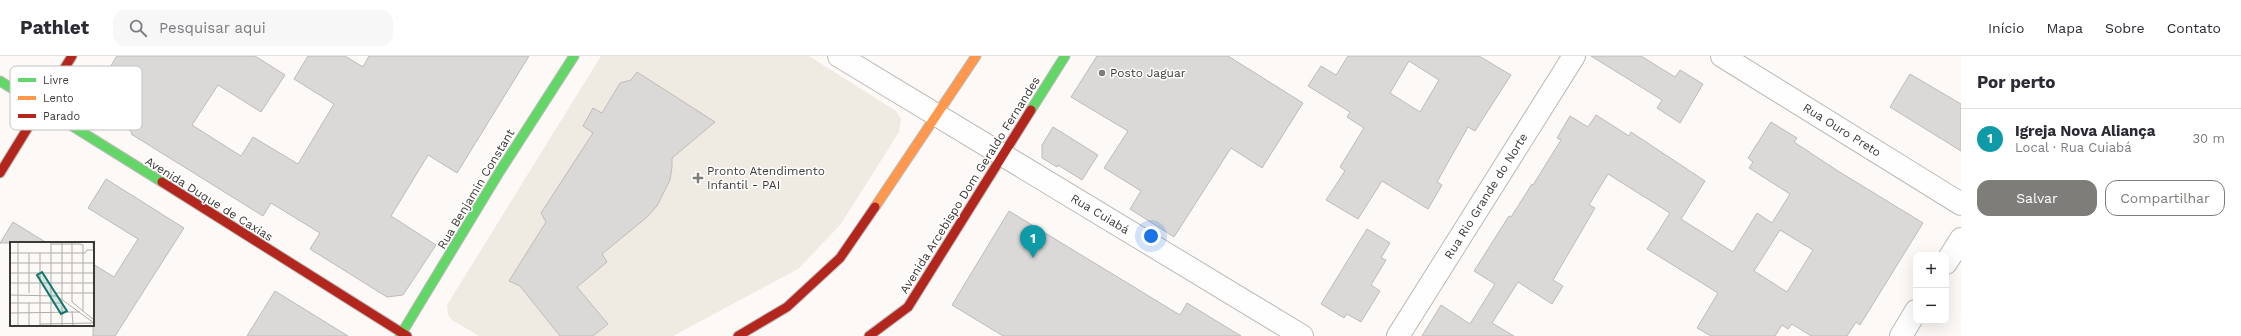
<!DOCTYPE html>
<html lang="pt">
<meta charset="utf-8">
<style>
body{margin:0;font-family:"Work Sans",sans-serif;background:#f7f7f7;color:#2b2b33}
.controls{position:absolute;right:12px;bottom:12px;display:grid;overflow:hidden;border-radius:8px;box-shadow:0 4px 16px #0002}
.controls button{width:36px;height:36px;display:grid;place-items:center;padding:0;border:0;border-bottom:1px solid #e1e1e2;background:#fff;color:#2b2b33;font:20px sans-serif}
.you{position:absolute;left:1151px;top:180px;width:14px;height:14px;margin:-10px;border:3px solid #fff;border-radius:50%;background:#1a73e8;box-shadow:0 0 0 6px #1a73e833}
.badge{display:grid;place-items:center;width:26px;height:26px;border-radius:50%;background:#7f7d7a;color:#fff;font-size:13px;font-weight:700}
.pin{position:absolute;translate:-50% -33px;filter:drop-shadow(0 1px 2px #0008)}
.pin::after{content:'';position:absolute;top:21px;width:14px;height:12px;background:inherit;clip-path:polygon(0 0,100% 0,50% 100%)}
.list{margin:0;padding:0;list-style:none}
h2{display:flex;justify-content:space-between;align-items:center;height:52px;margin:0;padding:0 16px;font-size:17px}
h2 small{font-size:13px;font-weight:400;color:#7c7c81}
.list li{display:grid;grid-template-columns:26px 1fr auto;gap:12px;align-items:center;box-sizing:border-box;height:60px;padding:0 16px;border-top:1px solid #e1e1e2}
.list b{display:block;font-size:15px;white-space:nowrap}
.list p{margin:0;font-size:13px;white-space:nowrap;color:#7c7c81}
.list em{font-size:13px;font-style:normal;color:#7c7c81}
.actions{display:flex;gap:8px;padding:12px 16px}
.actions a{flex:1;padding:9px 0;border:1px solid #7f7d7a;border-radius:12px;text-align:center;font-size:14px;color:#7f7d7a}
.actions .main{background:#7f7d7a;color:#fff}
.icon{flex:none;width:22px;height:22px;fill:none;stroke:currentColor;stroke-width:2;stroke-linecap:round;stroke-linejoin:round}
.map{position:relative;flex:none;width:1961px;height:280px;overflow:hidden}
header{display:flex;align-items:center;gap:24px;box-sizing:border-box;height:56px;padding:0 20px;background:#fff;border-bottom:1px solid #e1e1e2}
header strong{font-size:19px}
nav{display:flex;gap:22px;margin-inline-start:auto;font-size:14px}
.search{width:280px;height:36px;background:#f7f7f7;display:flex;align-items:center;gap:10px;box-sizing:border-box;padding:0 14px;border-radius:12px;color:#7c7c81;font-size:15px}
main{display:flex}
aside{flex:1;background:#fff}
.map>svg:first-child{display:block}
.built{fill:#f0ebe2}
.building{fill:#dbd9d7;stroke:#bebbb9;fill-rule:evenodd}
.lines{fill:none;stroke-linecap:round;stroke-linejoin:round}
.street-casing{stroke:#bcbab7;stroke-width:24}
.fast-casing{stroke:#bcbab7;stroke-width:11}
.slow-casing{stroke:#bcbab7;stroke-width:11}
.jam-casing{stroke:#bcbab7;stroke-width:11}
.street{stroke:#fffefe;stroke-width:22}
.fast{stroke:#63d668;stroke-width:9}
.slow{stroke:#ff974d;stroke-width:9}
.jam{stroke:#b3261e;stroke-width:9}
.poi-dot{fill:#7f7d7a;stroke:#fff;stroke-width:1.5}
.labels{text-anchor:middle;stroke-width:3;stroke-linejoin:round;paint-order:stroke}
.poi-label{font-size:12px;fill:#3c3a37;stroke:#fff;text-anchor:start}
.street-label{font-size:12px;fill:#3c3a37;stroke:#fff}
.inset-road{fill:none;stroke:#afadaa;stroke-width:1}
.view{fill:#0f766e;fill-opacity:0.15;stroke:#0f766e;stroke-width:2}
.inset-edge{fill:none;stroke:#3c3a37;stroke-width:2}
.key{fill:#fff;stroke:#c4c4c3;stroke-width:1}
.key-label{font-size:11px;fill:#3c3a37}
</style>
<header>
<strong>Pathlet</strong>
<div class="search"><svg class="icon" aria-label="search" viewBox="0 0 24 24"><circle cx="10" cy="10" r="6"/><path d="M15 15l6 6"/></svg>Pesquisar aqui</div>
<nav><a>Início</a><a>Mapa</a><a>Sobre</a><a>Contato</a></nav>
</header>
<main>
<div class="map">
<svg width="1961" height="280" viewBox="0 0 1961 280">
<rect width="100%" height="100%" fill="#fcf9f6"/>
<path class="built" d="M601,0H809L896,55L901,63L899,76L841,168L798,213L673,280H479L452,264L448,259L447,249Z"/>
<path class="building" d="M117,0H255L285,19L261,56L218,29L192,69L241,100L253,81L298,108L334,48L294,23L308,0H345L363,11L369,0H529L457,117L428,99L391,160L436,189L403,239L387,241L310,193L320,177L271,147L263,160L131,78L132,76L87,48Z
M1097,0H1228L1303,47L1262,112L1231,92L1174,181L1130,153L1141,135L1104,112L1128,75L1071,41Z
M1348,0H1479L1511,19L1475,75L1468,71L1437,126L1442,129L1428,153L1382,125L1358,163L1326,144L1345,115L1340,111L1364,72L1347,61L1350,56L1308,30L1321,10L1336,19ZM1409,5L1439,24L1420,56L1390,37Z
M1591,0H1641L1675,21L1680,14L1703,28L1680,67L1657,52L1662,44Z
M637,16L715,66L672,102V111L670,124L657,150L646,162L602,198L607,206L577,231L608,268L593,280H560L520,230L509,225L546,166L541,157L593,77L583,70L593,52L602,57L620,27L631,24Z
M1910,18L1961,48V95L1890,51Z
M1596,59L1629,80L1631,76L1705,125L1681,163L1733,196L1757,157L1772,167L1790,138L1749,112L1753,106L1748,102L1771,66L1797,82L1794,86L1838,115L1923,167L1860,269L1856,266L1847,280H1811L1792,268L1788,273L1782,269L1775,280H1711L1697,272L1718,237L1647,193L1670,157L1608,118L1589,149L1595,152L1553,224L1563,230L1552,248L1518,226L1492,267L1514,280H1422L1441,249L1470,268L1495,228L1474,215L1509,160L1511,161L1532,128L1533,129L1561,84L1557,82L1570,60L1588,71ZM1780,174L1813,194L1787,236L1754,215Z
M1053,71L1098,99L1082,124L1058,109L1057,111L1042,102V89Z
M106,123L184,172L115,280H93V208L114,221L138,183L88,152Z
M1009,155L1180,259L1187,247L1241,280H1003L952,249Z
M13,166L47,187H0Z
M1367,173L1390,187L1381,202L1386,204L1371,229L1380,235L1361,266L1347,258L1344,262L1321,248Z
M275,235L348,280H247Z"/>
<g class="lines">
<g class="street-casing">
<path id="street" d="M839,0L1302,280
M1722,0L1961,148
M1946,207L1961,183
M1398,280L1574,0
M1901,280L1916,255"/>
</g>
<g class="fast-casing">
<path id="fast" d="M0,25L162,126
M1031,54L1065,0
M400,280L500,115L574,0"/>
</g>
<g class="slow-casing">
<path id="slow" d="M875,151L976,0"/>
</g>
<g class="jam-casing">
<path id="jam" d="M0,117L72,0
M162,126L407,280
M738,280L787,251L840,202L875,151
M869,280L908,251L1031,54"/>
</g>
<use href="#street" class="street"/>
<use href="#fast" class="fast"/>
<use href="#slow" class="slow"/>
<use href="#jam" class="jam"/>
</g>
<g class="poi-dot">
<circle cx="1102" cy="17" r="4"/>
<path d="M696 116h4v4h4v4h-4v4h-4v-4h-4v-4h4z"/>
</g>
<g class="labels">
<g class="poi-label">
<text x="1110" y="21">Posto Jaguar</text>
<text x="707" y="119">Pronto Atendimento<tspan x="707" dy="14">Infantil - PAI</tspan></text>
</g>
<g class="street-label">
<text transform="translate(1842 74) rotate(32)" y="4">Rua Ouro Preto</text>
<text transform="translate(970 129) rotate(-58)" y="4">Avenida Arcebispo Dom Geraldo Fernandes</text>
<text transform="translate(476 133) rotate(-59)" y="4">Rua Benjamin Constant</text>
<text transform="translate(1486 140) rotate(-58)" y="4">Rua Rio Grande do Norte</text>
<text transform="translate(209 143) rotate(32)" y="4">Avenida Duque de Caxias</text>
<text transform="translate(1100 158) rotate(31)" y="4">Rua Cuiabá</text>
</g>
</g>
<g transform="translate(10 186)">
<rect width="84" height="84" fill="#fcf9f6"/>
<path class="inset-road" d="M8,0V84M41,0V84M52,0V84M83,0L84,17M41,2H70M70,2L73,3V69M0,11H75L77,8H84M19,11V51M30,11V84M0,21H84M0,31H84M0,41H84M45,51H84M0,53L47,54L84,81M62,60V0M62,60L84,78M0,61H53M19,61V84M62,69L63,84M0,71L70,70M30,82L84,81"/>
<path class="view" d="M32,30L57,69L51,72L27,33Z"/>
<rect width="84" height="84" class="inset-edge"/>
</g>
<rect x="10" y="10" width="132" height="64" rx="6" class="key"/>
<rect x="18" y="22" width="18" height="4" fill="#63d668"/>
<rect x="18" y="40" width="18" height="4" fill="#ff974d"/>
<rect x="18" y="58" width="18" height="4" fill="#b3261e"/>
<g class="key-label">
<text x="43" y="28">Livre</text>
<text x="43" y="46">Lento</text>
<text x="43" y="64">Parado</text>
</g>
</svg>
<div class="controls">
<button>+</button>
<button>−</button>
</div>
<div class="you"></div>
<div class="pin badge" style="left:1033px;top:202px;background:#0f9aa8">1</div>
</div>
<aside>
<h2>Por perto<small></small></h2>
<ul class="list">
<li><span class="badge" style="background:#0f9aa8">1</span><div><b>Igreja Nova Aliança</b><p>Local · Rua Cuiabá</p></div><em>30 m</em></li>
</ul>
<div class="actions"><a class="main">Salvar</a><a>Compartilhar</a></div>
</aside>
</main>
